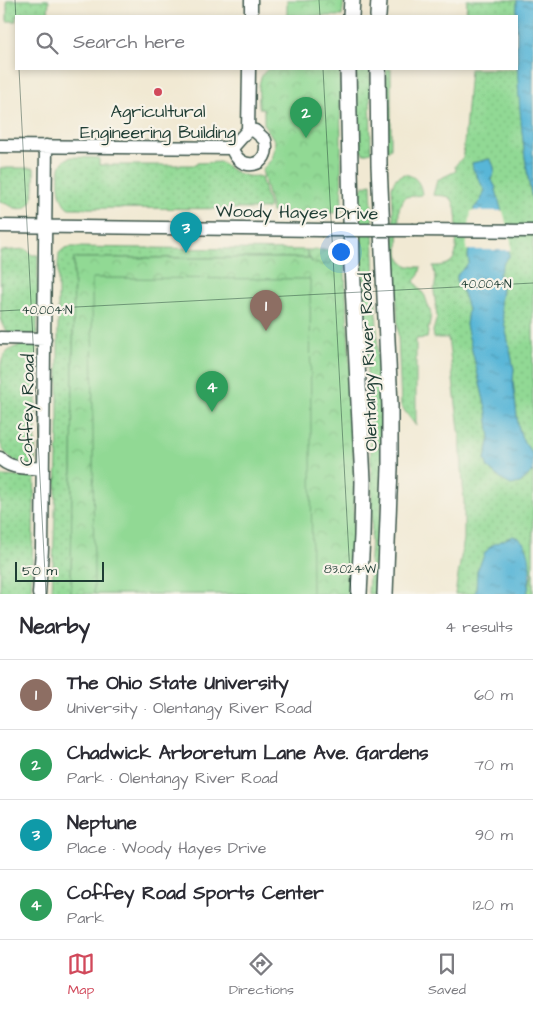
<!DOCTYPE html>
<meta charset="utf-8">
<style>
body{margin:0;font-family:"Architects Daughter",sans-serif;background:#f2f2f3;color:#2b2b33}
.scale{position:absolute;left:15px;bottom:12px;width:89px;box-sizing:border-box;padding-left:5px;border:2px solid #1f3d34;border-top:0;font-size:14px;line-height:18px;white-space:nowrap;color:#1f3d34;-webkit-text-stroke:4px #f7f3e8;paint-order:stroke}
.you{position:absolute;left:340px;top:251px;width:18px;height:18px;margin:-12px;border:4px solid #fff;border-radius:50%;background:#1a73e8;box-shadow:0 0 0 8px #1a73e833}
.badge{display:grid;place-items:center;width:32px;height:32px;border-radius:50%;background:#d1495b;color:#fff;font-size:16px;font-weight:700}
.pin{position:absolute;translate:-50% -41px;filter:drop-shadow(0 1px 2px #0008)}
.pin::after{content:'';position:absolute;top:26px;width:18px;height:15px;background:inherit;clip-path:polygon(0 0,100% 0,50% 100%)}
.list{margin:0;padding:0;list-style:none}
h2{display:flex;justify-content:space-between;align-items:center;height:65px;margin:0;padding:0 20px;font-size:21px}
h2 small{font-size:16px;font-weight:400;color:#7c7c81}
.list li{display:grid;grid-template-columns:32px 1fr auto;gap:15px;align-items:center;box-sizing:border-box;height:70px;padding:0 20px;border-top:1px solid #e1e1e2}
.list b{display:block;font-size:19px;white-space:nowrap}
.list p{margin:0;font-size:16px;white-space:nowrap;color:#7c7c81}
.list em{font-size:16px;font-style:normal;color:#7c7c81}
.icon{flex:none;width:28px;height:28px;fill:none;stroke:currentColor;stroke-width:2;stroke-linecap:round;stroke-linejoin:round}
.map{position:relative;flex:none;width:533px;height:594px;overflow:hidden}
.search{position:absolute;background:#fff;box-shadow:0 2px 8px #0003;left:15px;right:15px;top:15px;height:55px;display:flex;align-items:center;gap:12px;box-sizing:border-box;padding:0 18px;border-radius:0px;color:#7c7c81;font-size:19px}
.sheet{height:345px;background:#fff}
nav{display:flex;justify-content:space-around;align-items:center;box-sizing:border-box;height:70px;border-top:1px solid #e1e1e2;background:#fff;font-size:14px;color:#7c7c81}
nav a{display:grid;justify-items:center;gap:2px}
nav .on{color:#d1495b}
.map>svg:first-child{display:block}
.grass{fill:url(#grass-dots);stroke:#588b64}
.park{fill:url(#park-crowns);stroke:#588b64}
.garden{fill:url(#garden-furrows);stroke:#588b64}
.pitch{fill:#91d994;stroke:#588b64}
.water{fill:url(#water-ripples);stroke:#3c7a86}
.pier{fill:#f1e9d3}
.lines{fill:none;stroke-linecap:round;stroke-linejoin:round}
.minor-casing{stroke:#3e574c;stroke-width:15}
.major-casing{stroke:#3e574c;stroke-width:18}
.minor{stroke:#fff;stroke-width:12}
.major{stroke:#fff;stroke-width:15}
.minor-bridge-casing{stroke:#3e574c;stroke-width:15;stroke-linecap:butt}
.minor-bridge{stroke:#fff;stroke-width:12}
.ticks{fill:none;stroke:#1f3d34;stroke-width:1;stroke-opacity:0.45}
.poi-dot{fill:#d1495b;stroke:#f7f3e8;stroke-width:2}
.labels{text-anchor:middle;stroke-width:4.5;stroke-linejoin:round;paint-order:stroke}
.poi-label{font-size:18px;fill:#1f3d34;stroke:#f7f3e8}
.street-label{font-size:18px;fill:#1f3d34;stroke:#f7f3e8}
.ticks-label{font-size:12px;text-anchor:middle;fill:#1f3d34;stroke:#f7f3e8;stroke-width:4.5;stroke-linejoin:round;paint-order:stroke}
</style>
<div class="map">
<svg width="533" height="594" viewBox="0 0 533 594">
<defs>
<pattern id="grass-dots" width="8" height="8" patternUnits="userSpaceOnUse" patternTransform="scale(1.25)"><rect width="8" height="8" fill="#91d994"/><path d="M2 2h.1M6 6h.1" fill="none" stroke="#7dbb80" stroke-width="1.8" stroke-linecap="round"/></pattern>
<pattern id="park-crowns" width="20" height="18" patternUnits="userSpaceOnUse" patternTransform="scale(1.25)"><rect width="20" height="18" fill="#91d994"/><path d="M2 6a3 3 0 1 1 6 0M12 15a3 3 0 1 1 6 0" fill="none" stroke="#7dbb80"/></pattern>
<pattern id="garden-furrows" width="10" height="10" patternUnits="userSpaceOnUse" patternTransform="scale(1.25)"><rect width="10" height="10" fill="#91d994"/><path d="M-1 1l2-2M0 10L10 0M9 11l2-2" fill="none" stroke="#7dbb80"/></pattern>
<pattern id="water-ripples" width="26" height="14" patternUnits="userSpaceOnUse" patternTransform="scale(1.25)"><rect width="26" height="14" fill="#59b6d7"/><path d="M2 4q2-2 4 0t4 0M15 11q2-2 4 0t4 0" fill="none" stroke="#4995af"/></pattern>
</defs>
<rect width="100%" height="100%" fill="#f7f3e8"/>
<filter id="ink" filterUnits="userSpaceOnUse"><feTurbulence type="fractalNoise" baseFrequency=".02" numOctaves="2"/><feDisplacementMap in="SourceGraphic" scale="10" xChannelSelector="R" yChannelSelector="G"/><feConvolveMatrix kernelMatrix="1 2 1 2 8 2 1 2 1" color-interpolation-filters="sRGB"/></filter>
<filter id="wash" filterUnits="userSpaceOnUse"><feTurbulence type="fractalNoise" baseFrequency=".0096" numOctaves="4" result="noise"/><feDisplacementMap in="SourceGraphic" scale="20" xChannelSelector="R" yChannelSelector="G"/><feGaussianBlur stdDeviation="1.12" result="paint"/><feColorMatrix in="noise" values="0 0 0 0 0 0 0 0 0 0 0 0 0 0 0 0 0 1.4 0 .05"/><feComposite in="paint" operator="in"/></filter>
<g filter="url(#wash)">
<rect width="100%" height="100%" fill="#f1e9d3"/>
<path class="grass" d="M7,0H49L48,14H59V16H16V21H7Z
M467,0H517V16H467L466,15Z
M517,21C519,83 520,145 533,205V455L522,439L518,425L513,381L514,369L500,303L502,289L499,274L504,262L500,207L495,186L491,179C496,171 495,167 490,159L472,163L473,169L485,191L481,200L474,208L471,239L468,255L469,263L457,275V283L462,290L468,309L466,325L487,413L490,438L485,459L488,468L502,480L520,483L533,471V594H527L532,573L501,542L492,545L477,571L476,591L474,594H455L464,539V500L460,438L448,338H434L433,331L437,317L434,291L436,279L433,266C444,266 453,265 456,252C456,240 460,203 449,197C444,195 438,196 433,195L437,180L456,171L455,166L463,157L470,69H517Z
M356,69H370L371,152L363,154L356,141Z
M386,69H391V148L388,151L387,149Z
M72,157L99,158V165H196L197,163L221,162C229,168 238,175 248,176C253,177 256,175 261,177L269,207L268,209L69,208C58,203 56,173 62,163C64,160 68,158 72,157Z
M0,168H34C34,182 38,214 15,208C10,206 6,203 0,202Z
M404,174C416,176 421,183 422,195L405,197L399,209L398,253C401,266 410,267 421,267L419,275L414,281L425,296L431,314L427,338L416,339V426L401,406L392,187L395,179Z
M371,184L383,472L381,524L376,594H368L372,517L371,465L359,192L364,186Z
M70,247L306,250L309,258H74L71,594H52L58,431V264L59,253L65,248Z
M26,249L32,255H38L37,335L9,333L3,326L1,321L0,251Z
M21,345H37L35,466C19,463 5,460 0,442L1,363C4,352 11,348 21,345Z
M0,476L35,477L31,594H0Z"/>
<path class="park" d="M287,0H344L342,16H287Z
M268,69H340L342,213L272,212L262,170L272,159L274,151L275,141L264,125V109L259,108C259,95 256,77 268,69Z
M337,250H344C349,364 360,480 350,594H71L74,258H309L312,262L331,263Z"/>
<path class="garden" d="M306,250H337L331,263L322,265L312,262Z"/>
<path class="pitch" d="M92,278L310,279L312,594H94Z"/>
<path class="water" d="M517,0H533V205C520,141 515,66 517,0Z
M490,159C495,167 496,171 491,179L495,186L505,224L509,241V257L504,262L499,274L502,289L500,303L514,369L513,381L518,425L522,439L533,455V471L520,483L511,485L502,480L488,468L485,459L490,438L487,413L466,325L468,309L462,290L457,283V275L469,263L468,255L471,239L474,208L481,200L485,191L473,169L472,163Z
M513,536C533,540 532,574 527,594H474L476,591L477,571L485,553L492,545Z"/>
<path class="pier" d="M471,211H503L511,241V250H466Z"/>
</g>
<g filter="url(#ink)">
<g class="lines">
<g class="minor-casing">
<path id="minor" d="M251,16V0
M0,146L232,148L248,130L249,69
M232,148C239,173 272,168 265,140L255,131L248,130
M0,226L321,230
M414,230L533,231
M0,338L45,339
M0,458C10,470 29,467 43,469
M39,594L42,549L46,146"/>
</g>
<g class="major-casing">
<path id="major" d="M351,16L352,0
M378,16L379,0
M348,69L352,265L363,481L362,536L359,594
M378,69L379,165L390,406V468L385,594"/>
</g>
<use href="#minor" class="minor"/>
<use href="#major" class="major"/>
<g class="minor-bridge-casing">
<path id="minor-bridge" d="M321,230H414"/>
</g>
<use href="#minor-bridge" class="minor-bridge"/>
</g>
</g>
<path class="ticks" d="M15,0L16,22M319,0L320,16M19,69L46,594M323,69L351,594M0,311L533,283"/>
<circle class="poi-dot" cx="158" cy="92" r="5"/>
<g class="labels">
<g class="poi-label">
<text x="158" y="117">Agricultural<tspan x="158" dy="21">Engineering Building</tspan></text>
</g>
<g class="street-label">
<text transform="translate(297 212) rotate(1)" y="6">Woody Hayes Drive</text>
<text transform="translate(368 362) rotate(-92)" y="6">Olentangy River Road</text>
<text transform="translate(27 410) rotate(-89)" y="6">Coffey Road</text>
</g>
</g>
<g class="ticks-label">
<text x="486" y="288">40.004°N</text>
<text x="47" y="314">40.004°N</text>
<text x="350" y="573">83.024°W</text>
</g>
</svg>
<div class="scale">50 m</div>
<div class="you"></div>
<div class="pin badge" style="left:266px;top:331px;background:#8d6e63">1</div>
<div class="pin badge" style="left:306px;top:138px;background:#2e9e5b">2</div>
<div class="pin badge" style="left:186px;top:253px;background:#0f9aa8">3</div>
<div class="pin badge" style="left:212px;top:412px;background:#2e9e5b">4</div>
<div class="search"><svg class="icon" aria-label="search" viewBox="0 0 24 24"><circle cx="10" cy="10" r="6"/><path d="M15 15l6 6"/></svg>Search here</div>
</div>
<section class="sheet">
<h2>Nearby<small>4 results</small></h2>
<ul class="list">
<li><span class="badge" style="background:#8d6e63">1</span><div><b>The Ohio State University</b><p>University · Olentangy River Road</p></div><em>60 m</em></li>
<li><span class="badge" style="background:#2e9e5b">2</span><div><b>Chadwick Arboretum Lane Ave. Gardens</b><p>Park · Olentangy River Road</p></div><em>70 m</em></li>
<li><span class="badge" style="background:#0f9aa8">3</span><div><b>Neptune</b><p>Place · Woody Hayes Drive</p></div><em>90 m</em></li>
<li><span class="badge" style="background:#2e9e5b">4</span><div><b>Coffey Road Sports Center</b><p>Park</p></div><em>120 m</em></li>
</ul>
</section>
<nav>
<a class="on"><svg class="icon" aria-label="map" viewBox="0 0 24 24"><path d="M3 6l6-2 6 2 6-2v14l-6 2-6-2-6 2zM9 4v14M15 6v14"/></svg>Map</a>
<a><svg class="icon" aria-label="directions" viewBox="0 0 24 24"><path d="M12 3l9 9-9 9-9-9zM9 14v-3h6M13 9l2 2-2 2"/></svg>Directions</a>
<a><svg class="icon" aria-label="saved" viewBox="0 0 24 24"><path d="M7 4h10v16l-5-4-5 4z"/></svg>Saved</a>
</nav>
